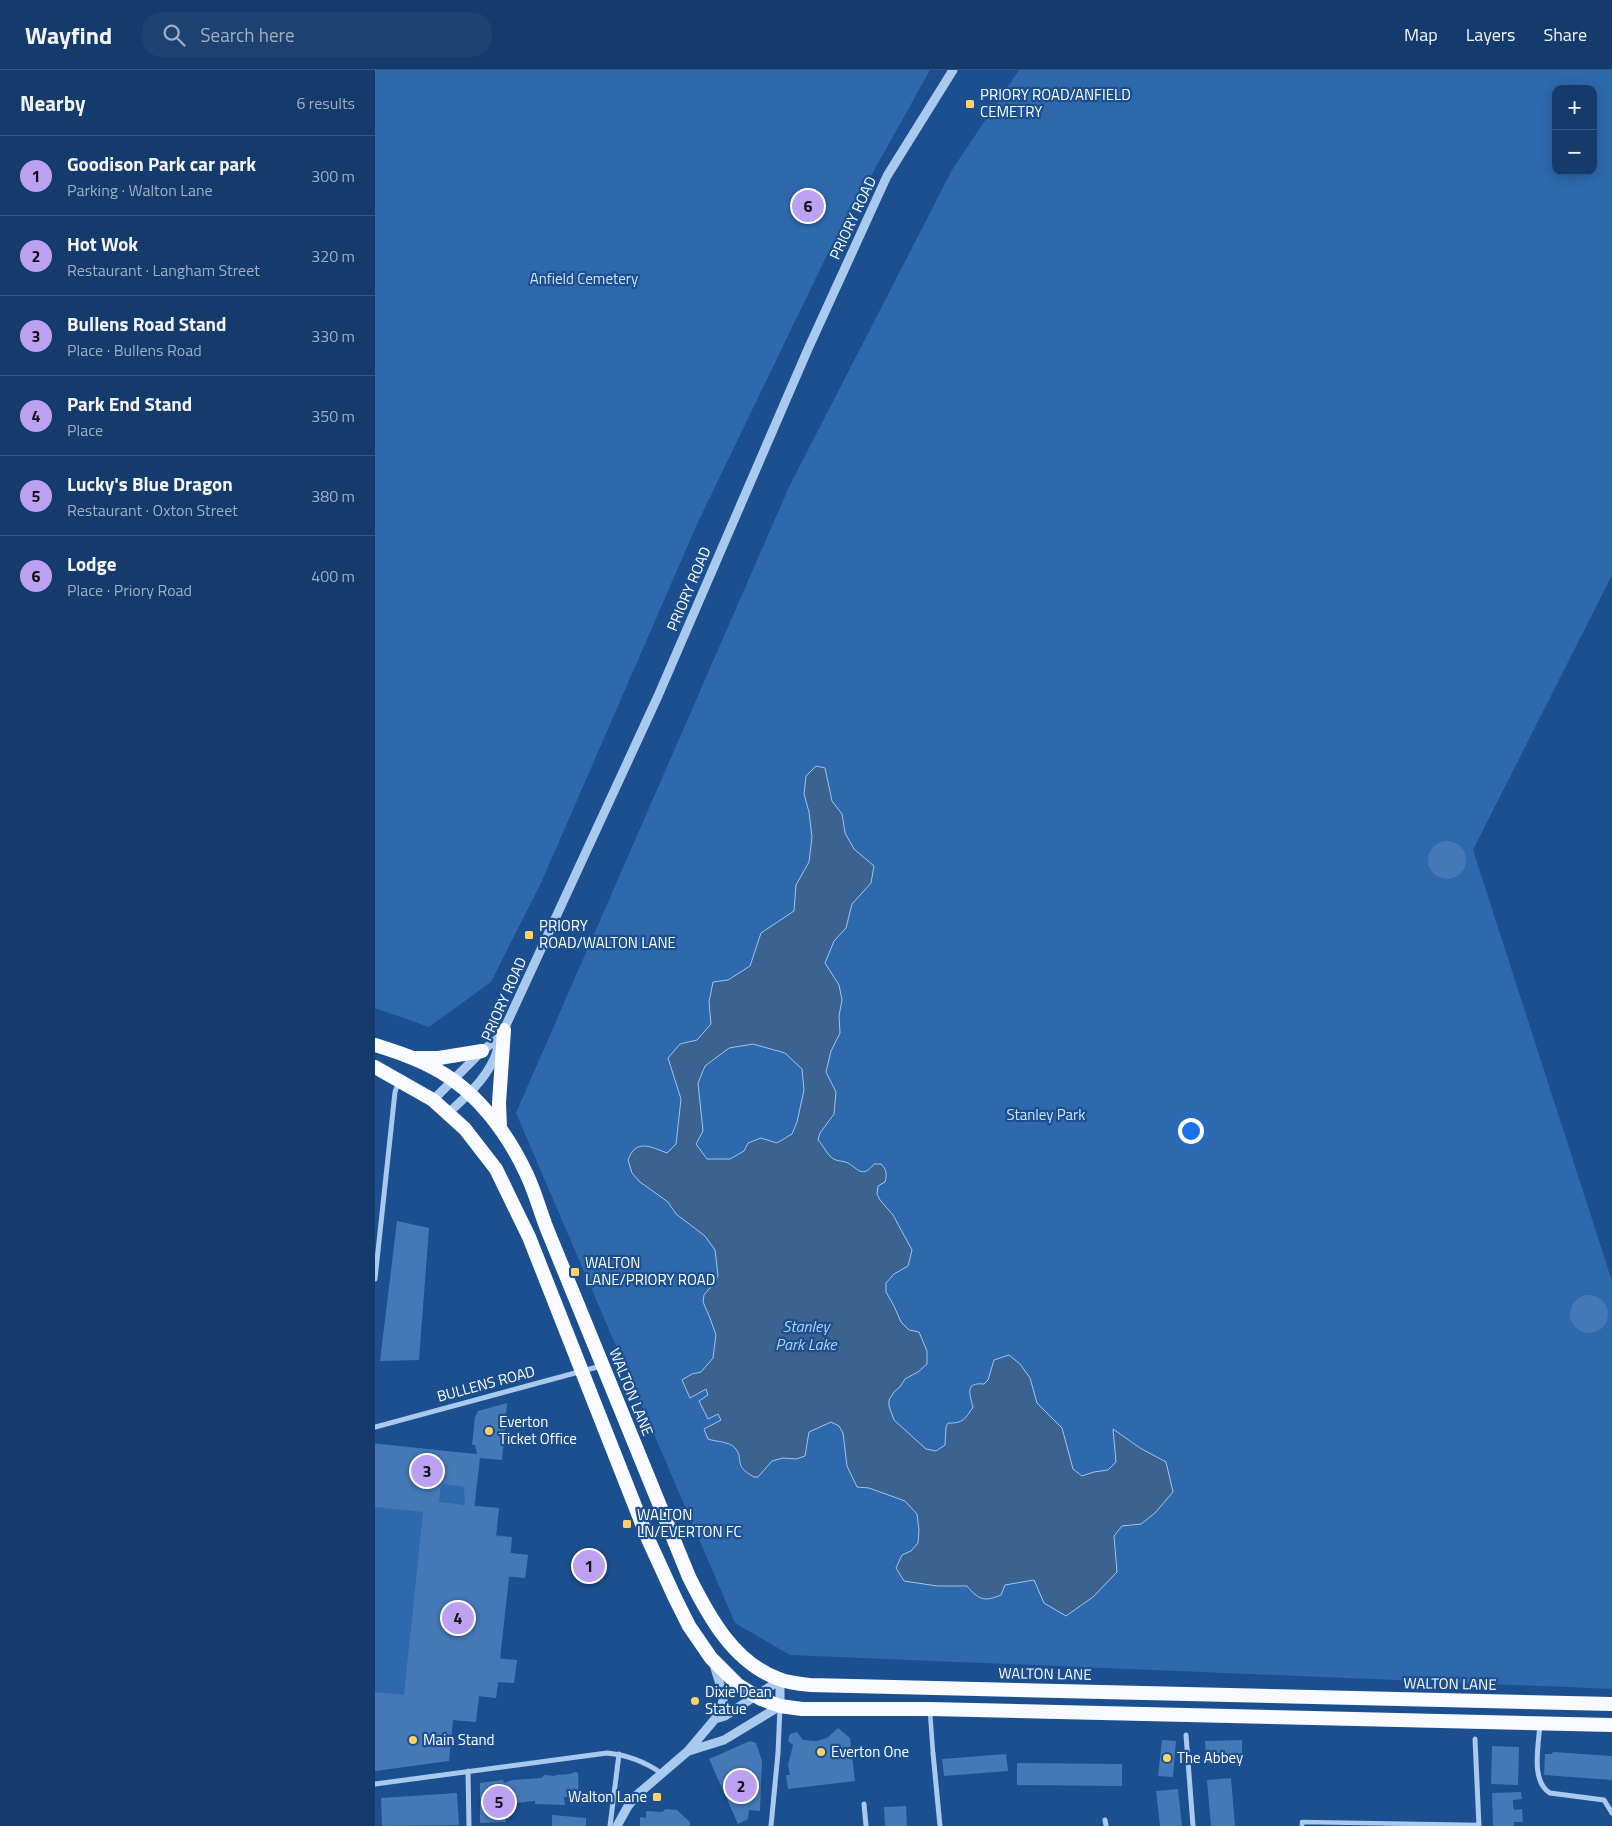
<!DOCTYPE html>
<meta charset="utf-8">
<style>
body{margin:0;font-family:"Titillium Web",sans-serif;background:#1d4271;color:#f1f3f6}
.controls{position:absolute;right:15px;top:15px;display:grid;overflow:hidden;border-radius:10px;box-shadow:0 2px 12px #0003}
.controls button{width:45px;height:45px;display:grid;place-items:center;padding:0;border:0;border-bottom:1px solid #33557e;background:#143b6b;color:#f1f3f6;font:25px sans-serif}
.you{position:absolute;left:815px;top:1060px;width:18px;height:18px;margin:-12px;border:4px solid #fff;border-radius:50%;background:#1a73e8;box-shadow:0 0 0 8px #1a73e833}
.badge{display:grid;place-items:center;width:32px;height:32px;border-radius:50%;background:#bca0f2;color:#111;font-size:16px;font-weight:700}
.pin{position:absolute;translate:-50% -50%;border:2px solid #fff;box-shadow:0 1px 5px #0006}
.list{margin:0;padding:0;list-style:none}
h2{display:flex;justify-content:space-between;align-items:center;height:65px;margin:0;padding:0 20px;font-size:21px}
h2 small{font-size:16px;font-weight:400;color:#9dadc1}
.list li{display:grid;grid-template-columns:32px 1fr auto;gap:15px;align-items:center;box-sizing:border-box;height:80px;padding:0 20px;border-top:1px solid #33557e}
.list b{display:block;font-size:19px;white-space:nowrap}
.list p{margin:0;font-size:16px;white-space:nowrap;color:#9dadc1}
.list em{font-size:16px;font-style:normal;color:#9dadc1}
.icon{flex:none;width:28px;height:28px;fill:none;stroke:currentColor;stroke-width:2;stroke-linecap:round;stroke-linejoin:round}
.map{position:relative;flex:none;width:1237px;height:1756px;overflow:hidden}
header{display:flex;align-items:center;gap:30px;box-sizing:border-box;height:70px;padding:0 25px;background:#143b6b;border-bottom:1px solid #33557e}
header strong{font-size:24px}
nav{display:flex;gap:28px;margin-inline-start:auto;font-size:18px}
.search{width:350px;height:45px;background:#1d4271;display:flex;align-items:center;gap:12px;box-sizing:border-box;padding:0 18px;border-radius:20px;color:#9dadc1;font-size:19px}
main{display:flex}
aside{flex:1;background:#143b6b}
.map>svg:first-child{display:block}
.green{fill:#2e69ad;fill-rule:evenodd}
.water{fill:#3c6290;stroke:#9cc4f0;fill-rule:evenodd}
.building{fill:#4478b7;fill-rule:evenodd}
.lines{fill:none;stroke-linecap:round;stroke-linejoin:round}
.pedestrian{stroke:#a9c9ee;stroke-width:4.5}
.minor{stroke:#a9c9ee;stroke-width:5}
.tertiary{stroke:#a9c9ee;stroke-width:9}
.trunk{stroke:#f8faff;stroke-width:14}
.poi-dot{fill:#ffd166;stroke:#1b4f8f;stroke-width:2}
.labels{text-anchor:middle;stroke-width:4.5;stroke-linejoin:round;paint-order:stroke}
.poi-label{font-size:15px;fill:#fff;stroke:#1b4f8f;text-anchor:start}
.street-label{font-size:15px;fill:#fff;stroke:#1b4f8f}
.park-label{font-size:15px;fill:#cfe3fa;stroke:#1b4f8f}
.water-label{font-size:16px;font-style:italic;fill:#b5d3f5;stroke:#1b4f8f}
</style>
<header>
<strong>Wayfind</strong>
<div class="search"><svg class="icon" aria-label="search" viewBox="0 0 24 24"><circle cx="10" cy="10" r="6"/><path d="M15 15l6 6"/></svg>Search here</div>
<nav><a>Map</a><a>Layers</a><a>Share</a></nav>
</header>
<main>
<aside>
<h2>Nearby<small>6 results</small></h2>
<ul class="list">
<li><span class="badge">1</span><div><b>Goodison Park car park</b><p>Parking · Walton Lane</p></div><em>300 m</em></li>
<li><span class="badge">2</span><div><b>Hot Wok</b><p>Restaurant · Langham Street</p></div><em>320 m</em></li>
<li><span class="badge">3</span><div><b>Bullens Road Stand</b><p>Place · Bullens Road</p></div><em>330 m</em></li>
<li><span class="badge">4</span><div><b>Park End Stand</b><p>Place</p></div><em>350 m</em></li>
<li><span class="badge">5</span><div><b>Lucky's Blue Dragon</b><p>Restaurant · Oxton Street</p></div><em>380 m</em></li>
<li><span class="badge">6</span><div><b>Lodge</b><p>Place · Priory Road</p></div><em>400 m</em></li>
</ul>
</aside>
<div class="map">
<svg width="1237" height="1756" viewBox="0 0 1237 1756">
<rect width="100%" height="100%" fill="#1b4f8f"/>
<path class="green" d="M0,0H555L452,185L323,452L166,813L116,912L54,957L0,938Z
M644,0H1237V505L1098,780L1237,1211V1619L415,1585L360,1553L141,1043L414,417L577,100ZM1181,19H1218V101H1181Z
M0,1373L105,1385L100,1436L124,1438L121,1465L137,1467L136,1483L153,1485L150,1508L134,1507L125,1588L142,1590L139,1613L123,1612L121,1628L104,1626L101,1652L78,1650L74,1690L0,1701Z"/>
<path class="water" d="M441,696L450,698L457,731L467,744L470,763L479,779L499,796L496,813L477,834L471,858L459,871L450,893L464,915L467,930L464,946L465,963L456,981L451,1002L461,1022L459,1044L445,1063L443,1070C448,1075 450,1081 455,1086C460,1092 466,1090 473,1093C484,1100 488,1108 499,1094H506C512,1100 512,1105 510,1112L503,1116L502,1124L505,1130L518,1145L537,1180L533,1196L519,1204L511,1213V1222L519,1236L526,1252L534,1260L544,1262L552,1281V1294L543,1302L530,1309L525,1317L519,1322L514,1330V1336L519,1350L551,1379L561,1381L570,1375L571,1357L573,1353C588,1354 591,1348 598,1337C595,1325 589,1312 609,1314L613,1310L619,1290L634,1285L645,1294L655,1308L662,1333L687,1358L698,1399L707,1406L719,1402L733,1400L741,1392L738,1359L765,1378L791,1392L798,1422L780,1443L766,1454L747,1456L739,1466L742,1502L718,1527L691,1546L669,1533L659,1510L630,1515L626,1525C609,1532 604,1530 592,1516H562L529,1511L521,1498L527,1485L536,1481L543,1473L544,1460L542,1444L530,1431L494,1418L482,1417L472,1396L468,1363L464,1356L456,1352L434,1362L430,1386L421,1389L408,1388L397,1391L383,1407H379C357,1395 370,1390 360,1378C354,1371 341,1372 333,1369L329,1359L346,1350L343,1344L333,1349L324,1331L333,1325L331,1319L315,1328L307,1310L317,1304L326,1302L338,1288L341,1265L335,1248L328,1232L329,1225L340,1212L343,1205L340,1180L330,1166L301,1144L293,1132L265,1112L257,1103L253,1090C261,1068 276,1077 292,1083L301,1074L306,1029L293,988L305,974L322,970L336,954L334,932L338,912L353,910L375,896L386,863L419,841L421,815L434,792L437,767L434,742L429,724L431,706ZM378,974L410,983L427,999L429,1020L422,1052L417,1064L402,1073L386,1068L373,1073L369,1081L355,1089H332L321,1074L328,1061L323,1013L330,996L354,978Z"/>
<path class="building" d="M430,116L450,126L435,155L416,145Z
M1053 790a19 19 0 1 1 38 0a19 19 0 1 1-38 0Z
M22,1151L54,1158L44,1290L5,1291Z
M1195 1244a19 19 0 1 1 38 0a19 19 0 1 1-38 0Z
M132,1333L127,1390L105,1388L99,1436L124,1438L121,1466L137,1467L135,1483L153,1485L150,1508L134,1506L125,1589L142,1590L139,1613L123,1612L121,1628L104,1626L101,1652L78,1650L74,1691L0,1701V1622L29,1625L48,1442L0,1437V1374L102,1384L100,1375H97L100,1347L103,1341ZM66,1414L89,1417L90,1435L64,1432Z
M463,1658L475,1668L480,1711L413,1719L411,1705H415L413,1695L418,1675L413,1671L415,1664L422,1662L428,1670L441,1671L452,1668Z
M787,1670L801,1671L798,1707L783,1706Z
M867,1670V1692L831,1693L830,1671Z
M375,1671L381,1673L387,1691L385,1741L374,1740L373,1749L363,1754L334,1689Z
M1117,1676L1144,1677L1143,1715L1116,1714Z
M1178,1682L1237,1686V1710L1169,1705L1170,1684H1177Z
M631,1684L633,1701L569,1706L567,1689Z
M642,1693L747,1694V1716L642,1715Z
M200,1702L203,1703L204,1727H189L190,1735L160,1734V1731L130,1734L131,1752L105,1753V1713L128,1710L129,1713L137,1710L166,1708L170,1705L180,1706L181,1705L195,1704Z
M856,1708L860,1756H836L832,1710Z
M803,1719L807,1756H785L781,1721Z
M1146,1722L1147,1729L1138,1730V1734L1139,1740L1147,1739L1148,1752H1139V1756H1118L1117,1723Z
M82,1723L84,1755L7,1756L6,1728Z
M531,1736L532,1756H510L509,1737Z
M291,1739L302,1740L315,1752V1756H265V1747L271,1748V1741L287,1742Z
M177,1745L211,1748V1756H177Z"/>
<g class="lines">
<path class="pedestrian" d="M555,1642L558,1683
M927,1756V1752L1104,1755"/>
<path class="minor" d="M0,1209L20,1022L24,1011
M0,1357L226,1296
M1165,1653C1164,1674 1155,1711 1175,1723L1229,1730L1237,1743
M811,1665L818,1756
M1100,1669L1104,1756
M558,1683L565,1756
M93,1701L94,1756
M0,1714L232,1683C253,1685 269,1691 286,1703
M489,1734L491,1756
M730,1750L731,1756
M235,1756L244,1684
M396,1756L403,1683L405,1637"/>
<path class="tertiary" d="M58,1030L107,981L126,966
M72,1044C90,1028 109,1011 119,989C122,982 124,974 126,966L283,626L433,279L512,106L578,0
M339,1595L348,1624V1631L340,1649
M314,1681L349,1670L405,1636V1610
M242,1756L253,1736L263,1724L313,1681L340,1649L350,1646L405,1610"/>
<path class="trunk" d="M0,975C22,982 44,989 64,1001C103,1023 133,1064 152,1105C160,1122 165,1141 172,1159L314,1507C334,1547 359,1593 404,1609C414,1613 425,1614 435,1615L1237,1634
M41,988H64L107,981
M0,997L58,1030L90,1059L121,1099L154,1167L273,1469L300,1528L314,1556L336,1588L363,1615L386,1629L405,1636L427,1639H555L1237,1655
M125,1057L124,1033L129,960"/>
</g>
<g class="poi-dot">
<rect x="590" y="29" width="10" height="10" rx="2.5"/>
<rect x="149" y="860" width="10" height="10" rx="2.5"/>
<rect x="195" y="1197" width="10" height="10" rx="2.5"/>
<circle cx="114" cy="1361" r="5"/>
<rect x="247" y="1449" width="10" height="10" rx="2.5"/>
<circle cx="320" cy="1631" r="5"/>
<circle cx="38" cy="1670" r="5"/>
<circle cx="446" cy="1682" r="5"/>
<circle cx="792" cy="1688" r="5"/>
<rect x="277" y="1722" width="10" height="10" rx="2.5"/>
</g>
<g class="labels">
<g class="poi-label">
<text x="605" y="30">PRIORY ROAD/ANFIELD<tspan x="605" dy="17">CEMETRY</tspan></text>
<text x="164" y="861">PRIORY<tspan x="164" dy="17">ROAD/WALTON LANE</tspan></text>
<text x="210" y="1198">WALTON<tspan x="210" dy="17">LANE/PRIORY ROAD</tspan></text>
<text x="124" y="1357">Everton<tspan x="124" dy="17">Ticket Office</tspan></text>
<text x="262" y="1450">WALTON<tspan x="262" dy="17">LN/EVERTON FC</tspan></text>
<text x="330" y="1627">Dixie Dean<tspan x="330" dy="17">Statue</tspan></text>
<text x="48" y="1675">Main Stand</text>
<text x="456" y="1687">Everton One</text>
<text x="802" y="1693">The Abbey</text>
<text x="272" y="1732" text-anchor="end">Walton Lane</text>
</g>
<g class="street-label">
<text transform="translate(478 148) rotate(-65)" y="5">PRIORY ROAD</text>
<text transform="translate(314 519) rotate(-67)" y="5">PRIORY ROAD</text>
<text transform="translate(129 929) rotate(-66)" y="5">PRIORY ROAD</text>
<text transform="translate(111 1314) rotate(-15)" y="5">BULLENS ROAD</text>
<text transform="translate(256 1322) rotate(68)" y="5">WALTON LANE</text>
<text transform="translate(670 1604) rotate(1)" y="5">WALTON LANE</text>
<text transform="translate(1075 1614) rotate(1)" y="5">WALTON LANE</text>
</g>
<g class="park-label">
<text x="209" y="214">Anfield Cemetery</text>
<text x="671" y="1050">Stanley Park</text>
</g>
<g class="water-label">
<text x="431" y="1262">Stanley<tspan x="431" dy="18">Park Lake</tspan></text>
</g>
</g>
</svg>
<div class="controls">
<button>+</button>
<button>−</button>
</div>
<div class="you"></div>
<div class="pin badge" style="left:214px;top:1496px">1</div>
<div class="pin badge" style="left:366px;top:1716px">2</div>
<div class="pin badge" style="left:52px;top:1401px">3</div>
<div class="pin badge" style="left:83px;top:1548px">4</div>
<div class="pin badge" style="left:124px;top:1732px">5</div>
<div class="pin badge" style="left:433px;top:136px">6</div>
</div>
</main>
